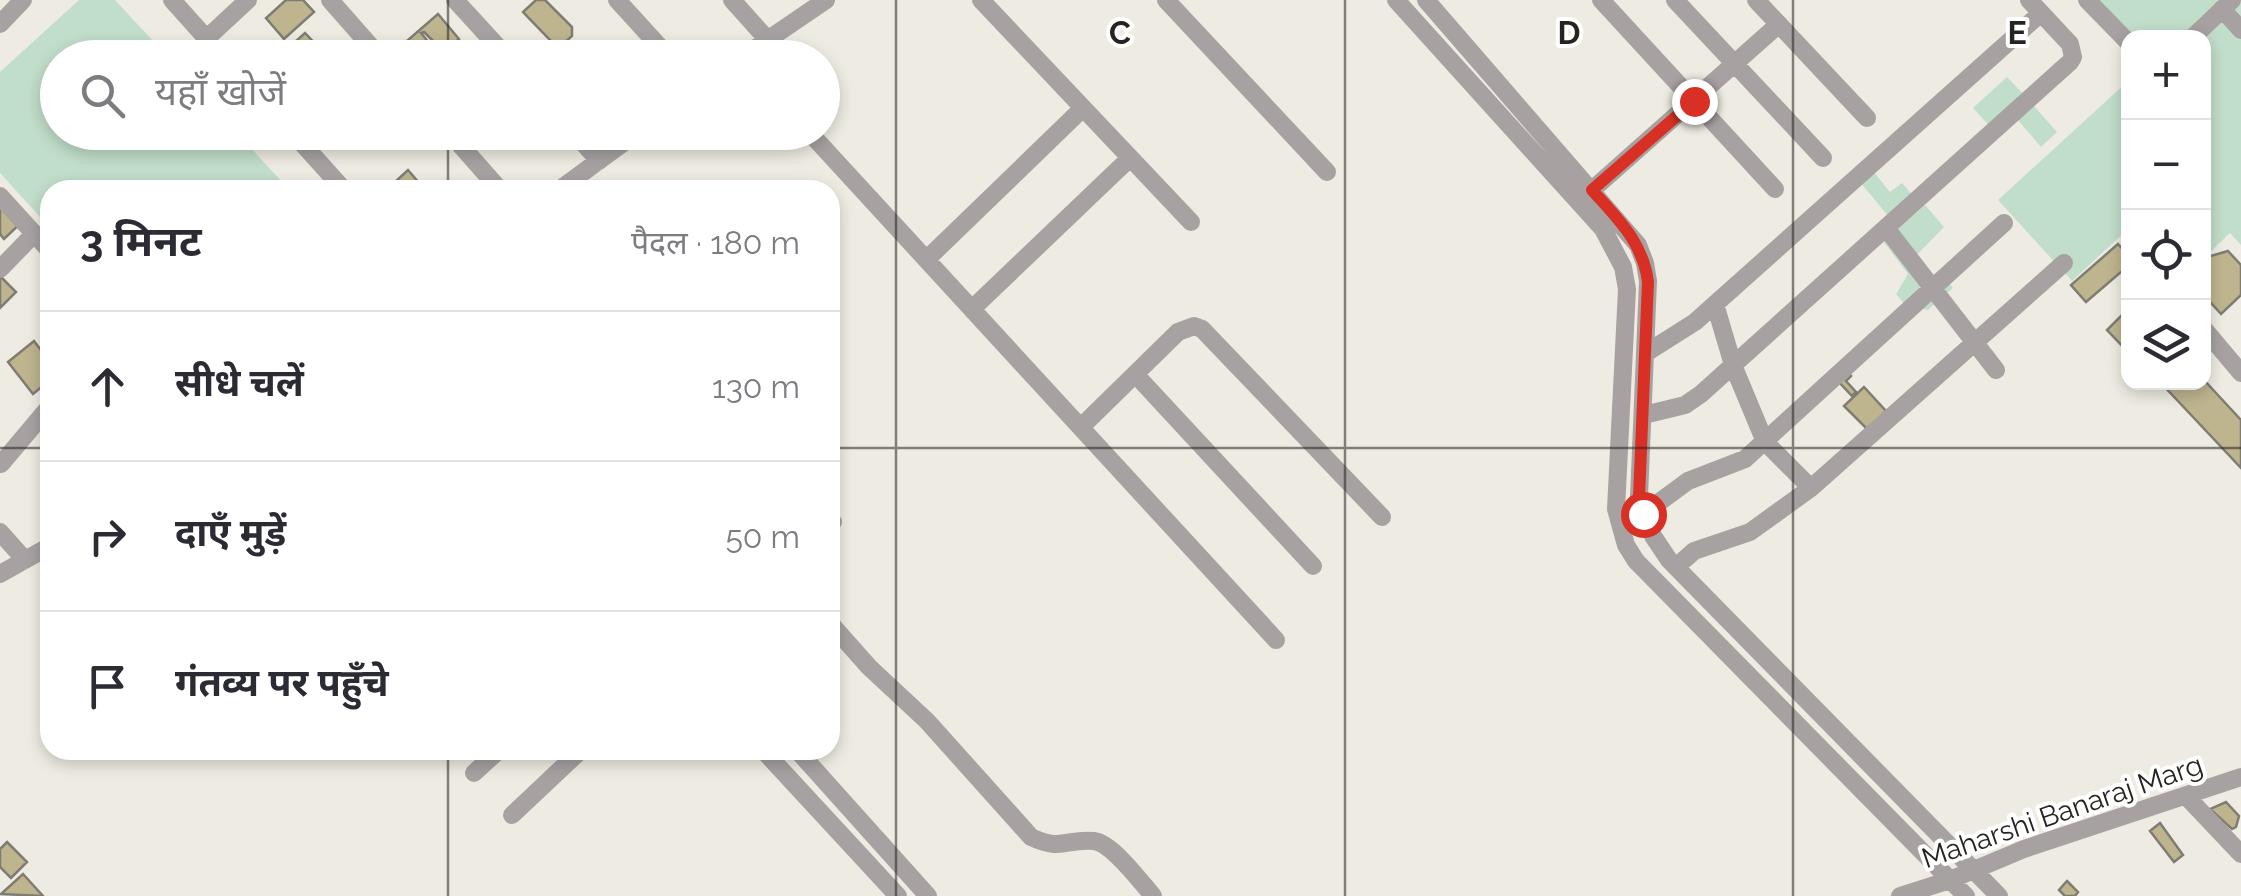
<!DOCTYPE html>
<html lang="hi">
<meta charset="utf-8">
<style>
body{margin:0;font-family:Raleway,"Noto Sans Devanagari",sans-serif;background:#f2f2f3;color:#2b2b33}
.controls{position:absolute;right:30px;top:30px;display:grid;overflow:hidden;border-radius:20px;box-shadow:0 5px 15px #0003}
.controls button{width:90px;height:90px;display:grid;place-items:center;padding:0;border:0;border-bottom:2px solid #e1e1e2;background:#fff;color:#2b2b33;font:50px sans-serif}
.stop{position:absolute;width:30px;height:30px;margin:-22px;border:8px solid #d93025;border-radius:50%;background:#fff}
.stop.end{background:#d93025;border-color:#fff;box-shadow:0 2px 10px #0008}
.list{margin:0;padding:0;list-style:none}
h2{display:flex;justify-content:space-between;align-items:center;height:130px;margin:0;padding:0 40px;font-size:42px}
h2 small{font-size:32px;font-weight:400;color:#7c7c81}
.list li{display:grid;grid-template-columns:65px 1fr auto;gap:30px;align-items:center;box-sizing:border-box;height:150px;padding:0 40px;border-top:2px solid #e1e1e2}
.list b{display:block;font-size:38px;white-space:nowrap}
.list em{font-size:32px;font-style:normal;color:#7c7c81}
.icon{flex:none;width:55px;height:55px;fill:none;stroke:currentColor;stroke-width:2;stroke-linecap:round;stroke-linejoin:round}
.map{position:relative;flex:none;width:2241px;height:896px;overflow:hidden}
.search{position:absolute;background:#fff;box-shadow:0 5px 15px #0003;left:40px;top:40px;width:800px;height:110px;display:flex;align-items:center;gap:25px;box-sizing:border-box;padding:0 35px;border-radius:55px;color:#7c7c81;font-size:38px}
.panel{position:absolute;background:#fff;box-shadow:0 5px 15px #0003;left:40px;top:180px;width:800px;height:580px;border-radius:30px}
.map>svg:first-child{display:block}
.green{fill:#c1deca}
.building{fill:#beb58f;stroke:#7e7c73;stroke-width:2.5}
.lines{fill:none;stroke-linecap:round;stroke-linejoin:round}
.minor{stroke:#a7a2a1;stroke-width:18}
.route{stroke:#d93025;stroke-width:12}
.grid{fill:none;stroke:#252420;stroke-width:2.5;stroke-opacity:0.55}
.labels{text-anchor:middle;stroke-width:8;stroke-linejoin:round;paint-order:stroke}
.street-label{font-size:28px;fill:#252420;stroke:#fff}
.grid-label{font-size:32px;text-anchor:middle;font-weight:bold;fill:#252420;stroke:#fff;stroke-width:8;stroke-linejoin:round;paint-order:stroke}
</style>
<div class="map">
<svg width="2241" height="896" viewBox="0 0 2241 896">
<rect width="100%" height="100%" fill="#eeece2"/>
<path class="green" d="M79,0H115L168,57L58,58V132L237,133L285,185L280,190H50V228L0,173V72Z
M2079,0H2241V245L2230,233L2208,254L2204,249V38H2128V54Z
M2007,77L2030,101L1996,133L1973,108Z
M2128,81V229L2072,281L1998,200Z
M2033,105L2057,132L2041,147L2017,119Z
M1868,165L1890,192L1902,183L1919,203L1894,223L1855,176Z
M1925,205L1944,227L1908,264L1927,295L1946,280L1953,288L1928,310L1906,306L1896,294L1908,274L1883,241Z"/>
<path class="building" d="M286,0H303L314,12L284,39L266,18Z
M536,0H545L572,27V36L562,45L553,43L523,12Z
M438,14L459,39L447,49L437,45L424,32L421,33L431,45L416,58H398L393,53Z
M305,33L329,58H309L294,43Z
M263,132H283L266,148L256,139Z
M408,170L420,184L416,187L419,190H403L395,182Z
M0,200L21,223L4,239L0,234Z
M2118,244L2128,255V266L2086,302L2071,285Z
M2228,251L2241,265V295L2221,314L2204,295V258Z
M0,276L16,292L0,308Z
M2128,309V352L2107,330Z
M34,341L50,362V380L33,394L8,362Z
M1846,371L1851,376L1846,381L1856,392L1852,396L1837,380Z
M2204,380L2241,420V468L2160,382Z
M1864,387L1886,411L1868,430L1844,406Z
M2226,802L2239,816L2236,827L2232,829L2210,809Z
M2160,823L2183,855L2174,862L2150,831Z
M7,842L27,862L11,878L0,867V849Z
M23,874L43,896L1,894Z
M2067,881L2078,892L2075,896H2065L2059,890Z"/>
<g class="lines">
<path class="minor" d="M172,0L224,58
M330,0L381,58
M455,0L508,58
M617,0L670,58
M732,0L767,39
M981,0L1191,222
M1166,0L1327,172
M1396,0L1603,229L1623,267L1627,289L1616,509L1626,545L1636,561L1966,896
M1426,0L1638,245L1645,263L1648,281L1639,497L1653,536L1669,560L1999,896
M1601,0L1775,189
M1675,0L1823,158
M1756,0L1867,118
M2087,0L2128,42
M2222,9L2241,30
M0,24L23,0
M207,38L248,0
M2192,38L2232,0
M741,58L826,0
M292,132L344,190
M449,132L500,190
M574,132L599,161
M809,132L1276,640
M559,190L638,132
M1592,190L1779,24
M0,196L50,251
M1886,228L1996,370
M927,259L1083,108
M0,269L34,234
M1715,304L1733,365L1765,442L1811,488
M973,308L1130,158
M2204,329L2241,373
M1646,353L1695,322L2041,13
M1135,374L1313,566
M1644,415L1685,405L1701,394L2070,62L2073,57L2070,44L2029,0
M1081,427L1178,332L1194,326L1202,329L1382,517
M1,464L50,406
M1643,514L1688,481L1745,459L2004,223
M830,519L833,522
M0,532L25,560
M1676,567L1694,551L1750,532L1811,488L2064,263
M0,574L50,546
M830,623L869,667L927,721L1031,837C1062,852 1067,838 1094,841C1112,843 1141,882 1153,896
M763,750L898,896
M797,750L928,896
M474,773L499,750
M2186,796L2241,854
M512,815L581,750
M1900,896L1950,880L2024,849L2241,777"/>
</g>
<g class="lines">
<path class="route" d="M1643,514L1639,497L1648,282C1643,242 1617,218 1592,190L1694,101"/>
</g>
<path class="grid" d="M448,0V58M896,0V896M1345,0V896M1793,0V896M448,132V190M0,448H50M830,448H2241M448,750V896"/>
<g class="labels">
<g class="street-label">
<text transform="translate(2062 811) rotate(-19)" y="10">Maharshi Banaraj Marg</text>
</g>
</g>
<g class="grid-label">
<text x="1120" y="44">C</text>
<text x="1569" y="44">D</text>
<text x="2017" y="44">E</text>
</g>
</svg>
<div class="controls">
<button>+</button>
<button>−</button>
<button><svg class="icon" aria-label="locate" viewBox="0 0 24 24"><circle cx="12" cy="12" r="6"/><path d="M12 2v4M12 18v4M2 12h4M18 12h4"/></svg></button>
<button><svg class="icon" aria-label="layers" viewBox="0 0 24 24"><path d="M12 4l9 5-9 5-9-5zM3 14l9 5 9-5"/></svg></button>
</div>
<div class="stop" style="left:1643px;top:514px"></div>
<div class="stop end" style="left:1694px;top:101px"></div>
<div class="search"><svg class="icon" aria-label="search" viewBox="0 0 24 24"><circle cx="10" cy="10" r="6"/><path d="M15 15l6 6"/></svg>यहाँ खोजें</div>
<section class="panel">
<h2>3 मिनट<small>पैदल · 180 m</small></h2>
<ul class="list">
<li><svg class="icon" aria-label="ahead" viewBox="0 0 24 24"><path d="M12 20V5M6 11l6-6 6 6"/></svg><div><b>सीधे चलें</b></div><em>130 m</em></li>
<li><svg class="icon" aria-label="right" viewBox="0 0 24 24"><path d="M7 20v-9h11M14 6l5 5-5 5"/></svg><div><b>दाएँ मुड़ें</b></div><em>50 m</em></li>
<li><svg class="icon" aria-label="arrive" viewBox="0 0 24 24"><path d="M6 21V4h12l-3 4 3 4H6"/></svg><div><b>गंतव्य पर पहुँचे</b></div></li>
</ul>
</section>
</div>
